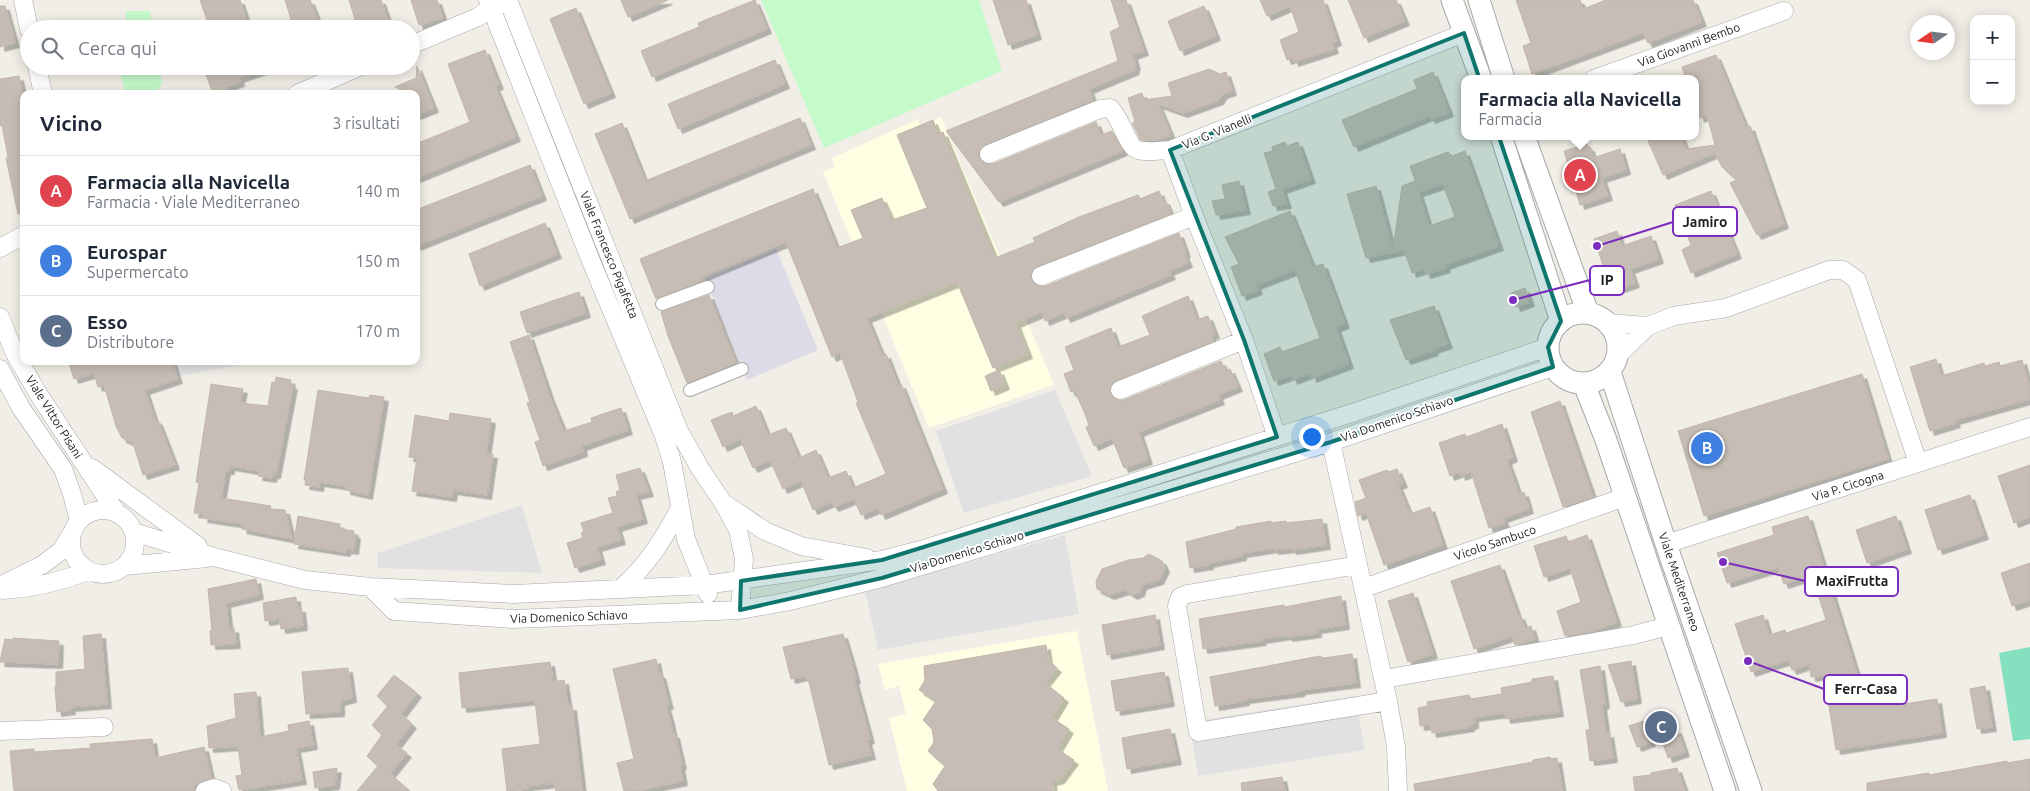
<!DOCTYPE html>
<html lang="it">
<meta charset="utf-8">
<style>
body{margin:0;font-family:Ubuntu,sans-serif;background:#f6f6f7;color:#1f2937}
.controls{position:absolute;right:15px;top:15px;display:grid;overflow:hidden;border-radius:10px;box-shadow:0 2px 12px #0003}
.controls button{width:45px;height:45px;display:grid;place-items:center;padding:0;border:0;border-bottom:1px solid #e0e1e3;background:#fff;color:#1f2937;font:25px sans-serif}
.compass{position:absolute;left:1910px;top:15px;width:45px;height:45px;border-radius:50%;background:#fff;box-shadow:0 2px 12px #0003;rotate:257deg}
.you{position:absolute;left:1311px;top:436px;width:18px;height:18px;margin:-12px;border:4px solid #fff;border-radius:50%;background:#1a73e8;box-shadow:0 0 0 8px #1a73e833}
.badge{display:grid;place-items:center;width:32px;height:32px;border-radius:50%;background:#d10800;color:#fff;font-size:16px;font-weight:700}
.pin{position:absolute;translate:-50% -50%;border:2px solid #fff;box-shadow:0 1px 5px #0006}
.popup{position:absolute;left:1461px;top:75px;width:238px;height:65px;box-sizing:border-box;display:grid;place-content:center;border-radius:10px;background:#fff;filter:drop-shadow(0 1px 4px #0005);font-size:16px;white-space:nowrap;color:#747a83}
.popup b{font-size:19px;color:#1f2937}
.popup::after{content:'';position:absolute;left:50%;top:100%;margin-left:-10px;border:10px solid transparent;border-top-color:#fff}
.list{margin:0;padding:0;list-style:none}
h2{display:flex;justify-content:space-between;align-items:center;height:65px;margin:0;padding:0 20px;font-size:21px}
h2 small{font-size:16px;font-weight:400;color:#747a83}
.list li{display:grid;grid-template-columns:32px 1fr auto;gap:15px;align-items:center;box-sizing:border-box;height:70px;padding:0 20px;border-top:1px solid #e0e1e3}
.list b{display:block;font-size:19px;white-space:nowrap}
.list p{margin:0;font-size:16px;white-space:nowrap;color:#747a83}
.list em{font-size:16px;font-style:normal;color:#747a83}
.icon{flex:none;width:28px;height:28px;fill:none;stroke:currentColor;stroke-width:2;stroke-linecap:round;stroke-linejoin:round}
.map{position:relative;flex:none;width:2030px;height:791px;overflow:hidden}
.search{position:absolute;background:#fff;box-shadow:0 2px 12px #0003;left:20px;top:20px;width:400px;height:55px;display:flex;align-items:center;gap:12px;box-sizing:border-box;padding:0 18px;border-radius:28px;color:#747a83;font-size:19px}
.panel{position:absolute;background:#fff;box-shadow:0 2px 12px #0003;left:20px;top:90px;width:400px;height:275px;border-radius:10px}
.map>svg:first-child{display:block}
.education{fill:#feffe2}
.park{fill:#c5facb}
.pitch{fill:#85e0c0}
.parking{fill:#e1e1e1}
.plaza{fill:#dcdbe7}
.building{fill:#c6beb6;stroke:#c3b5a9;filter:url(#shadow)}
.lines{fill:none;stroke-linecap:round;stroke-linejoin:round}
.pedestrian-casing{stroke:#a8a8a8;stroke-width:14}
.minor-casing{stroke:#a8a8a8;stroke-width:19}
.tertiary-casing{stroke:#a8a8a8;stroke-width:23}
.pedestrian{stroke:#fff;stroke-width:12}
.minor{stroke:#fff;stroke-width:18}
.tertiary{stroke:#fff;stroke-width:21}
.marked{fill:#0f766e;fill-opacity:0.2;stroke:#0f766e;stroke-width:4;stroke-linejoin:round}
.labels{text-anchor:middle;stroke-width:4;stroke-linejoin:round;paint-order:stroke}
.street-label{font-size:12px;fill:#212121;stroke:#fff}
.leader{fill:none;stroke:#7b2cbf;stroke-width:2}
.callout-dot{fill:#7b2cbf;stroke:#fff;stroke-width:2}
.callout{fill:#fff;stroke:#7b2cbf;stroke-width:2}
.callout-label{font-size:14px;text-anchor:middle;font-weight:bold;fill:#212121}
</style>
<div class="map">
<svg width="2030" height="791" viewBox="0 0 2030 791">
<defs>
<filter id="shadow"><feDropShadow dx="4.5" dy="4.5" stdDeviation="0" flood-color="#0004"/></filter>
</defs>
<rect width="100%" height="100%" fill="#f1eee7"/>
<path class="education" d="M941,117L1054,385L929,428L823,172L835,167L832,158L918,119L920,125Z
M1077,631L1108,791H907L889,718L906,714L899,686L885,690L878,664Z"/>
<path class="park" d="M761,0H979L1002,71L824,148Z
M126,11H150L153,29H126Z
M123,66H159L162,84L154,94H126L121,78Z"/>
<path class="pitch" d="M2030,647V739L2013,741L1999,653Z"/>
<path class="parking" d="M174,361H261L179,376Z
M1055,390L1092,476L964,513L936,431Z
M522,505L542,573L377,568L378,553Z
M1065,535L1079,614L878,650L865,591Z
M1355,696L1365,750L1198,776L1189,722Z"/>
<path class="plaza" d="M776,249L818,350L747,380L705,279Z"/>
<path class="building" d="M200,0H240L246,19L217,29H210Z
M285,0H310L321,29H294Z
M349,0H381L391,29H358Z
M411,0H437L443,18L419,25Z
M621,0H668L628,17Z
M755,0L767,29L652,77L641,51L699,27L698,23Z
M993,0H1026L1037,35L1008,45Z
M1111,0H1126L1144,51L1133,55L1136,66H1134L1135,70L1089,89L1093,100L985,144L980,148L978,153L983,163L993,164L1096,122L1101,135L1112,131L1123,151L999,202L946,131L1118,61L1110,32L1120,27Z
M1260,0H1323L1337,41L1332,43L1334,49L1294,62L1293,58L1287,60L1280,40L1299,32L1290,6L1267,16Z
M1348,0H1396L1405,21L1364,38Z
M1516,0H1580L1583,9L1606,0H1693L1702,22L1648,43L1643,33L1532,74L1523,46L1531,43Z
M0,6H5L15,43L0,47Z
M1204,6L1216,36L1180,51L1168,21Z
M576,8L611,93L584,104L550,19Z
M485,50L499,85L495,86L516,137L416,178V144L470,122L448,64Z
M1716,55L1746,127L1750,126L1784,224L1757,235L1730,183L1737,180L1722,167L1715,153L1663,175L1646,136H1681L1686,149L1715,145L1707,115L1700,118L1695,104V79H1686L1682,67Z
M775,60L785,84L678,129L668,104Z
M203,66H267L268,68L239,78L240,82L226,87L227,91L213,94Z
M417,66L434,108L416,115V94H410L395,87L416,78Z
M1209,69L1220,74L1226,72L1232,91L1223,94L1219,100L1183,113L1158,104L1171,135L1157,140H1141L1132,123L1135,122L1128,98L1142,93L1144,100L1172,96L1168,83Z
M1433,72L1449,112L1431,119L1429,116L1354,147L1342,120L1417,89L1414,80Z
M19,76L24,101V213L18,214L6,158L8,157L2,125L0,126V79Z
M800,118L811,145L630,219L595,134L622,123L645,181Z
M933,120L938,134L943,132L995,258L1035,242L1033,238L1079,217L1138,195L1140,199L1159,191L1163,201L1165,200L1171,214L1037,266L1032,270L1030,275L1035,285L1045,286L1179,233L1186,253H1184L1188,263L1169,271L1171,275L1066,318L1064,313L1045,321L1042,312L1016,323L1028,354L993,368L957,282L867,318L882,355L886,354L898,385L901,384L943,489L881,515L878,508L861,515L854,499L834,507L831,502L813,510L801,481L783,489L770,460L753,468L740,439L723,447L711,420L732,412L733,416L756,406L768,435L786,428L799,458L816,450L828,478L846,471L853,488L886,474L856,403L858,402L840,353L832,357L786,242L701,277L703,280L656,299L640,259L813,189L837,248L863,238L851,210L882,198L892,220L927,208L897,135Z
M1285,142L1287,146L1298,142L1311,179L1282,189L1287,204L1273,206L1268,192L1276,189L1264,153L1273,151L1272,147Z
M1587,144L1588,147H1590L1593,158L1620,149L1626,170L1602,178L1608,196L1580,205L1564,151Z
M1465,151L1499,246L1445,265L1446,268L1426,274L1424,269L1412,273L1404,250L1366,258L1347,194L1376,186L1393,250L1402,186L1415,181L1429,226L1455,217L1443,184L1419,192L1410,166L1448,152L1452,156Z
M530,165L542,196L416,246V210Z
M1239,181L1246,210L1216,215L1212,201L1225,199L1222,185Z
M1711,191L1737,254L1691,273L1682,250L1691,245L1675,205Z
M1290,211L1313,267L1323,264L1345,324L1336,327L1349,364L1312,378L1311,373L1293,380L1291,375L1274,381L1264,354L1280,347L1282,352L1320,338L1295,270L1256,285L1258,290L1242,296L1231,267L1239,264L1225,237Z
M545,223L557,254L480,286L469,254Z
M1617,231L1622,246L1651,236L1659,259L1630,269L1635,283L1612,291L1594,239Z
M1525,288L1530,302L1516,307L1511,293Z
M579,292L586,313L527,333L520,312Z
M709,295L736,363L687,383L668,336L661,312Z
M1188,296L1197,320L1208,316L1215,334L1211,335L1213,341L1116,380L1110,388V394L1118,400H1124L1221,361L1226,371L1230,369L1238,387L1218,395L1220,400L1139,432L1148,460L1124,468L1112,438L1094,446L1086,427L1089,426L1087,419L1075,391L1071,392L1064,374L1074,370L1065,347L1111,328L1118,347L1150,335L1142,316Z
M1434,306L1448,344L1433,349L1434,351L1406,360L1390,320Z
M529,335L550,397L564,431L592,422L591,418L621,408L628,430L582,446L583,452L543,466L535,442L540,440L527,403L530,402L510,342Z
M1936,359L1941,376L1984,363L1985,366L1999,362L2000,366L2022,360L2030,388V399L1955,420L1956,423L1930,431L1910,367Z
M68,361H120L121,364L129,361H172L178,379L145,390L154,418L158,421L175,465L143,475L133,443L122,438L116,426L104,385L98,387L94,373L74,379Z
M999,370L1005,385L991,391L985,376Z
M1862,374L1888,459L1704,516L1678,431Z
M276,377L291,380L290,385H293L276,474H273L272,478L258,476L259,471L230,466V470H226L221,498L271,506L270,509L285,510L292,539L242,529L243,524L203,518L204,514L194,513L199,483L196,482L211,384L243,389L240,403L268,406L272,382L275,383Z
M318,390L362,397L369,398L370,395L384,397L368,495L346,490V486L320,482L319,487L305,485L306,480H304Z
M1560,401L1593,497L1563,507L1531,412Z
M450,413L491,419L486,453L493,454L487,495L453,490L452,497L412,491L417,458L409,457L415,415L449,421Z
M1502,424L1513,457L1507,460L1519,494L1524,492L1529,509L1503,518L1505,523L1489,528L1471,472L1461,476L1460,472L1450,476L1439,443L1465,434L1466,437Z
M2030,465V517L2014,523L1998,476Z
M640,468L649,492L636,495L643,519L617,527L621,540L597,547L601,560L575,568L567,543L583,538L581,533L584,532L581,523L613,513L608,498L617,496L616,492L620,490L616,475Z
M1397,469L1403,483L1398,485L1410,514L1430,507L1443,545L1384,565L1366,513L1358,516L1355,502L1366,498L1359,480L1387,470L1388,472Z
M1970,495L1984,535L1938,550L1925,510Z
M298,516L340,524L339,529L354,531L353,534H356L354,550L346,549V552L294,544Z
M1808,516L1863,694L1887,690L1890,706L1937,699L1942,733L1836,750L1824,675L1811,677L1810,664L1792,670L1788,660L1751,672L1735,624L1763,615L1769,635L1785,630L1786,633L1826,620L1812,575L1784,584L1778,567L1727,583L1717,553L1774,535L1772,527Z
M1896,516L1907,549L1867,563L1856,530Z
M1322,519L1326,545L1292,550L1291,548L1274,550V548L1242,553V556L1209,563V565L1190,568L1186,542L1236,529V527L1271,521V523L1286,521V523Z
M1587,535L1617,622L1598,629V630L1565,636L1557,611L1581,602L1570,568L1544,577L1534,546L1566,536L1568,542Z
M1149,554L1162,561L1165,568L1159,580L1142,585L1140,592L1133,595L1125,590L1110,595L1097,589L1096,581L1102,569L1128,560L1143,558Z
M2030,563V600L2012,606L2001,573Z
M1500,565L1518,616L1520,615L1525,628L1531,626L1535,639L1515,645L1512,636L1474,649L1451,581Z
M256,579L259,595L226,603L229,629L234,628L236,644L211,645L210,631H212L208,589Z
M1413,593L1433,654L1408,662L1388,601Z
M1341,596L1345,625L1317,629V633L1288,637V635L1261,639L1262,641L1203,649L1199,619L1284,605L1285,607Z
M296,597L297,608H301L303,626L281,629L280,619L265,621L263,603Z
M1155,615L1160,645L1107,655L1102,625Z
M101,634L107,704L70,707L71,710L57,712L55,687H56V672L85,669L83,636Z
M843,634L852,664L856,679L854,680L870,739L867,740L871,755L829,765L808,678L806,679L804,676L791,679L783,647Z
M13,638L59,641L58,664L0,662L5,639L13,640Z
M1046,645L1048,660L1057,668L1045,683L1064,698L1052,718L1069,729L1057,749L1074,760L1060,779L1052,781L1053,791H938L933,784L945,766L928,751L934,742L932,729L923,720L936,701L919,690L925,680L924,666Z
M1352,654L1356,683L1301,690L1300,692L1245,699V701L1215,706L1210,677L1320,656L1323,658Z
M656,659L659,674H661L669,705H666L670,720L673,734H675L682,765H680L683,781L637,791H624L617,763L634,759L613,669Z
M1631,661L1637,699L1621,702L1608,665Z
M550,662L553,682L564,680L568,706H572L582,791H556L554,783L528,786V789L507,791L502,749L540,744L535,700L462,708L459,673Z
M1600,666L1605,704L1602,705L1606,734L1609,733L1613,758L1590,761L1586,730H1590L1580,670Z
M348,668L352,698L340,701V712L306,714L302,672Z
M1164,672L1170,702L1116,711L1111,681Z
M394,675L417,693L401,714L412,724L396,745L407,753L390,774L410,791H357L378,766L367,756L382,735L372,725L388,706L377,696Z
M1553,676L1559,712L1506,719L1505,713L1474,717V724L1470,725V727L1432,733L1430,725L1420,726L1418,708L1428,706L1427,702L1469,695L1471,699L1502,694L1501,688L1532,682V679Z
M1985,686L1992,727L1977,729L1970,689Z
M256,692L260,737L289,731L288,725L309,721L313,745L296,748L302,780L239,790L236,776L242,775L238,746L209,748L207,726L236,718L234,694Z
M1643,721L1651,742L1637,747L1629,726Z
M1170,729L1177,760L1127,769L1122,738Z
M1677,729L1685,752L1668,758L1660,735Z
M152,739L155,758L204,747L211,778L193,786L195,791H14L10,751L34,749V752L91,748L90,744Z
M1550,757V759L1557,758L1562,791H1415L1414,784L1533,762V760Z
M2030,759V791H1867V783L1929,773V775L2007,761V763Z
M337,768L335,785L315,788L313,772Z
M1677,768L1685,791H1635L1633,777L1651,775V773Z
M1282,777L1285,791H1242L1241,783Z"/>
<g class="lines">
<g class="pedestrian-casing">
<path id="pedestrian" d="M662,304L708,287
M690,390L742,369"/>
</g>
<g class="minor-casing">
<path id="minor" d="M23,0L29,29
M488,0L591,261L664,436L672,462L686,539L708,594
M508,0L679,431L701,470L724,504L738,530L744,559L740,610
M411,45L478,17L491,8L501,4
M37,66L43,94
M1594,79L1784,11
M297,94L361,66
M989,154L1100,109L1110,108C1120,116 1128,148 1138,150C1147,153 1161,150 1170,150
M0,248L24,235
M1041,276L1194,216
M0,317L15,354L39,395L116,512
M1607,323L1648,326
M1618,355L1648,326L1674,316L1726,308L1829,270H1843L1857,280L1918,463
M0,369L21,408L63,469L72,494L79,520
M1120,390L1244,340
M1277,437L1244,340L1194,216L1170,150L1464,33
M1331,442L1388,701L1396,747L1398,791
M92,468L198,546
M725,504L765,531L801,546L867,558
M71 542a32 32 0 1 1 64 0a32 32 0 1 1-64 0Z
M134,532L214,557L305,580L370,587L513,594L705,585L882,560L924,549L1352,413L1548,347
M1666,544L2030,427
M1358,565L1187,594L1180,597L1177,606L1198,732L1388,701
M125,566L207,558
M0,586L42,565L61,551L72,533
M370,587L394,611L513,619L740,610L790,601L882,578L1331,442L1553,367
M1364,588L1625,497
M620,589C646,567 663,540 679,510
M3,590C33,588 60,582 88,571
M1384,679L1634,635L1668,626
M0,731L104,727
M205,791L214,788L222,791"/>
</g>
<g class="tertiary-casing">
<path id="tertiary" d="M1452,0L1481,79
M1479,0L1504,79
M1501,136L1561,321
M1524,136L1588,313
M1548 348a35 35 0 1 1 70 0a35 35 0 1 1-70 0Z
M1610,372L1666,544L1751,791
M1584,384L1606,440L1725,791"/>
</g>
<use href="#pedestrian" class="pedestrian"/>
<use href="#minor" class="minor"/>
<use href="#tertiary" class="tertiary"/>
</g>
<path class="marked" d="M1464,33L1561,321L1548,347L1553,367L1331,442L882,578L740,610L741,581L882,560L1277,437L1244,340L1170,150Z"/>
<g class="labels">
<g class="street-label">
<text transform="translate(1689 45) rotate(-20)" y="4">Via Giovanni Bembo</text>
<text transform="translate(1217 132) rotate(-22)" y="4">Via G. Vianelli</text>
<text transform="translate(609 255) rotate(68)" y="4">Viale Francesco Pigafetta</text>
<text transform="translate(54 417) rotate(58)" y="4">Viale Vittor Pisani</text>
<text transform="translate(1397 419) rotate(-19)" y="4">Via Domenico Schiavo</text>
<text transform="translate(1848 486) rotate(-18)" y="4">Via P. Cicogna</text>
<text transform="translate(1495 543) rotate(-19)" y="4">Vicolo Sambuco</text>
<text transform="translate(967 552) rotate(-17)" y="4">Via Domenico Schiavo</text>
<text transform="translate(1679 582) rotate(71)" y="4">Viale Mediterraneo</text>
<text transform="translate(569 617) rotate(-2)" y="4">Via Domenico Schiavo</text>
</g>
</g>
<path class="leader" d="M1597 246L1673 222M1513 300L1590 280M1723 562L1805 581M1748 661L1824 689"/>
<g class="callout-dot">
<circle cx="1597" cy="246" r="5"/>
<circle cx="1513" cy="300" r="5"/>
<circle cx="1723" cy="562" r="5"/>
<circle cx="1748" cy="661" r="5"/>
</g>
<g class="callout">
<rect x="1673" y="207" width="64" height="29" rx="5"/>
<rect x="1590" y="266" width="34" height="29" rx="5"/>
<rect x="1805" y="567" width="93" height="29" rx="5"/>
<rect x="1824" y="675" width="83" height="29" rx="5"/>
</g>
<g class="callout-label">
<text x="1705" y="227">Jamiro</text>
<text x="1607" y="285">IP</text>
<text x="1852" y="586">MaxiFrutta</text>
<text x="1866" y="694">Ferr-Casa</text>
</g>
</svg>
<div class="controls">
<button>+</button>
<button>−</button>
</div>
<svg class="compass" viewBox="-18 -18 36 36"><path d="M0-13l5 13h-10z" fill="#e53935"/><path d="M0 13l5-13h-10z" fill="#747a83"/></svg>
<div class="you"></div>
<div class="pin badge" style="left:1580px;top:175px;background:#e0444e">A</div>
<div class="popup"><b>Farmacia alla Navicella</b>Farmacia</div>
<div class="pin badge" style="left:1707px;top:448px;background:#3f7fe0">B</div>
<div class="pin badge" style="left:1661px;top:727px;background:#5c6f8a">C</div>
<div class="search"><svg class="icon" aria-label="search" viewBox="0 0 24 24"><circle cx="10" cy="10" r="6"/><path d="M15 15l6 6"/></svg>Cerca qui</div>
<section class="panel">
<h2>Vicino<small>3 risultati</small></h2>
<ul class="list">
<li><span class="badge" style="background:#e0444e">A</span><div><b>Farmacia alla Navicella</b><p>Farmacia · Viale Mediterraneo</p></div><em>140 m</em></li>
<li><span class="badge" style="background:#3f7fe0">B</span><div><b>Eurospar</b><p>Supermercato</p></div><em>150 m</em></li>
<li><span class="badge" style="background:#5c6f8a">C</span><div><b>Esso</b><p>Distributore</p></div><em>170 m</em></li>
</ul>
</section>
</div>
